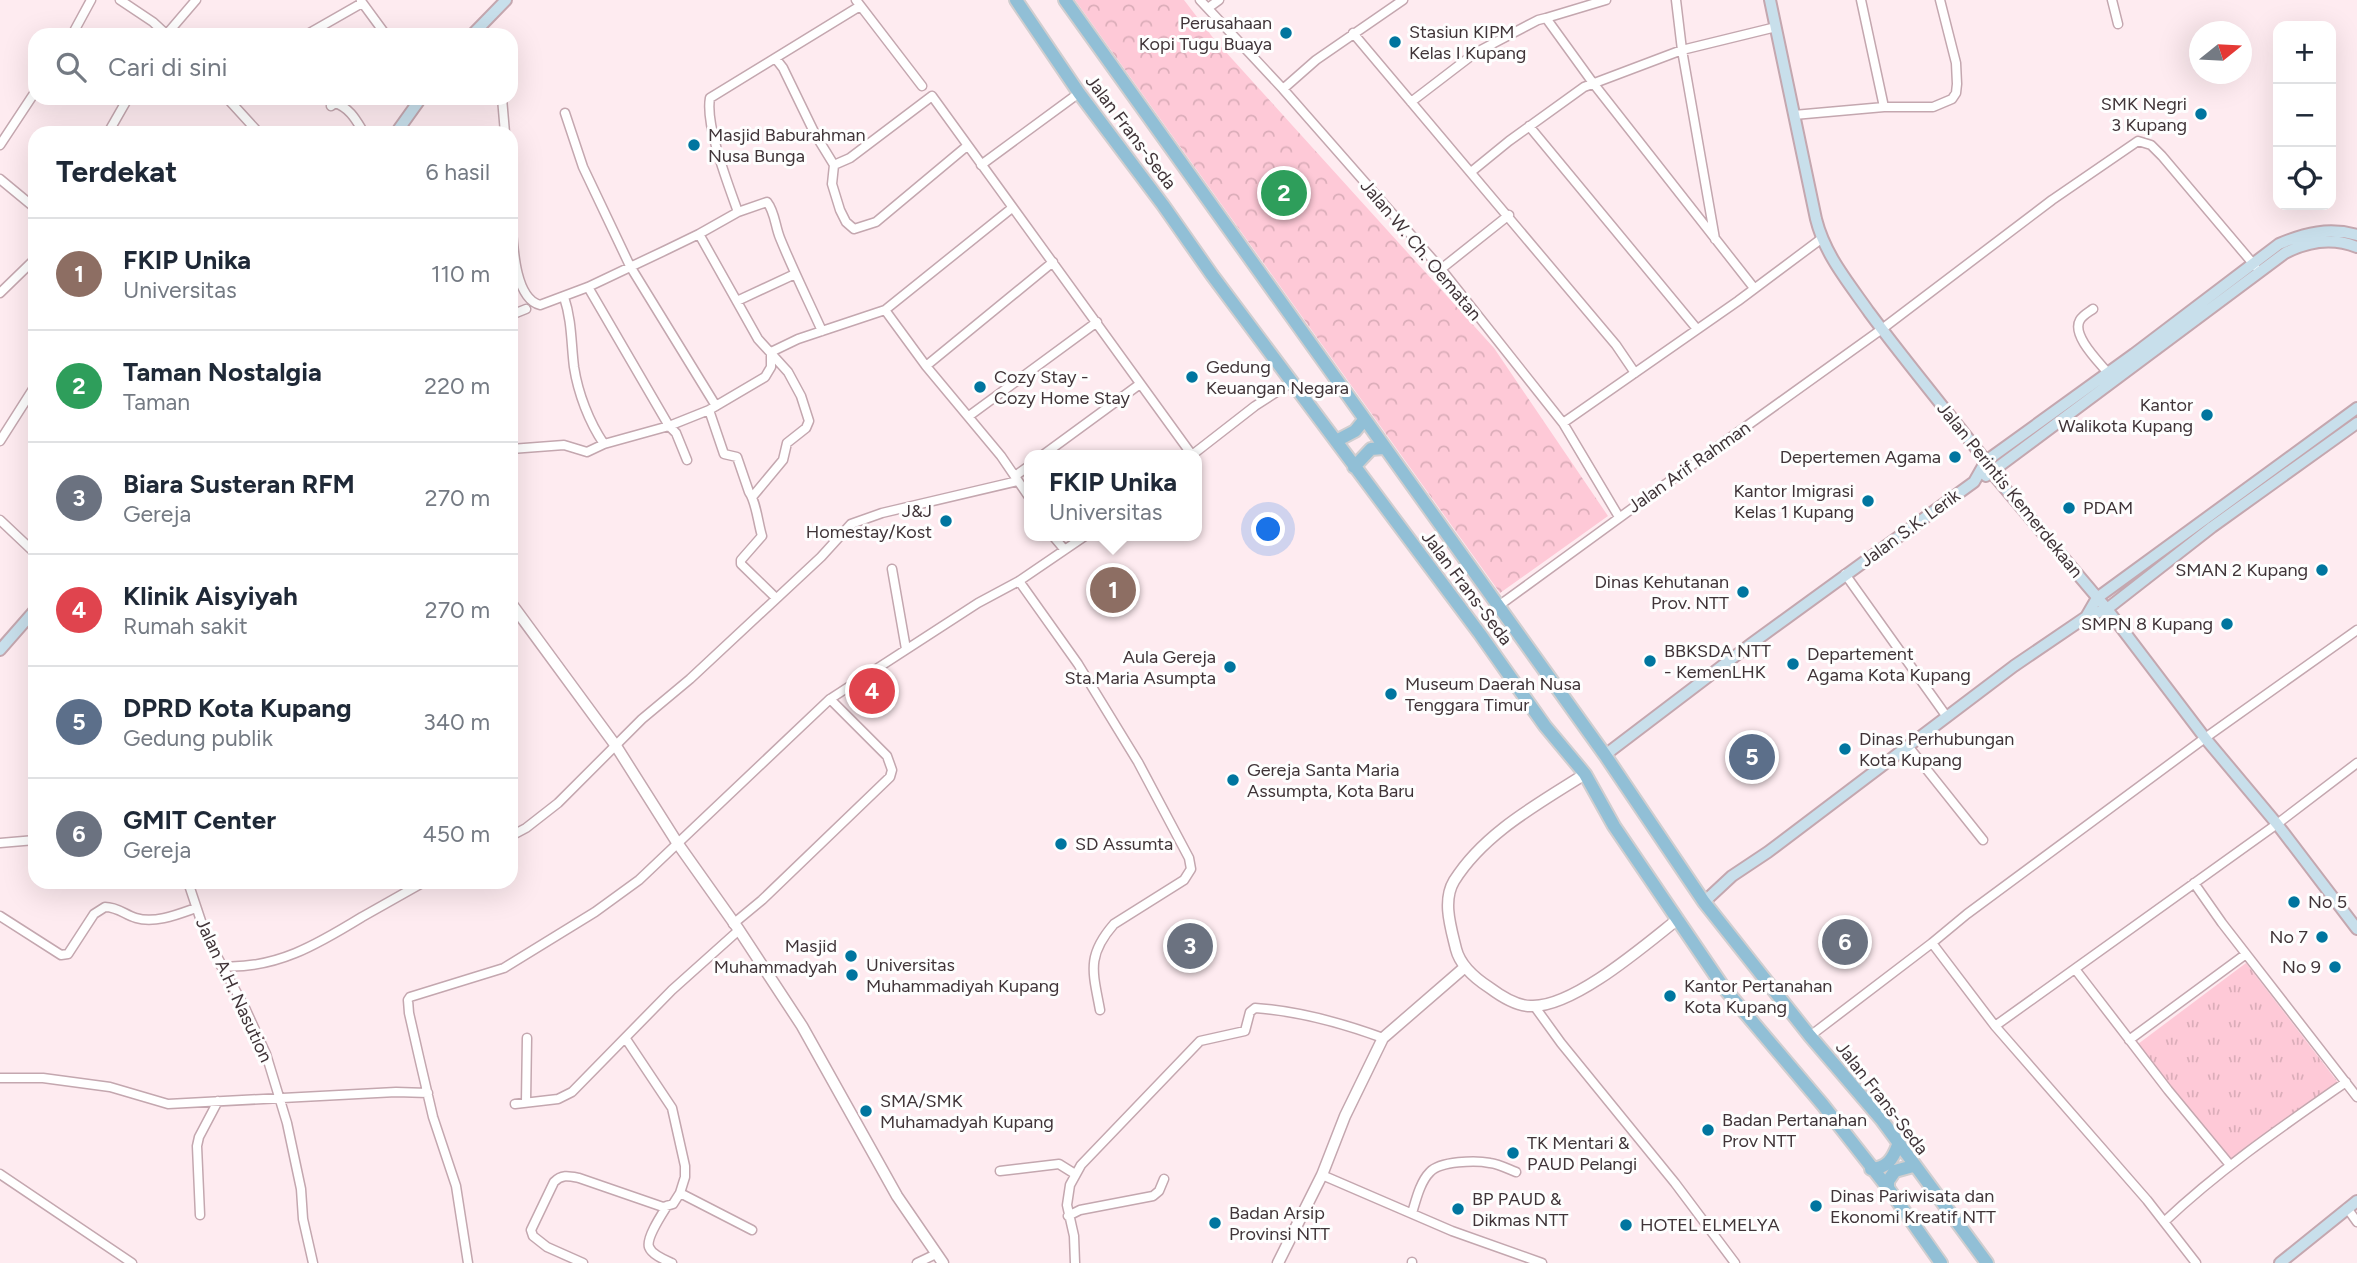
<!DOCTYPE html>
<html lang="id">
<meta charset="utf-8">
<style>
body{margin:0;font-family:Figtree,sans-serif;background:#f6f6f7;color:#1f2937}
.controls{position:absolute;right:21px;top:21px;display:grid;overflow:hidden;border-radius:14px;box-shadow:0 7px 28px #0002}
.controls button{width:63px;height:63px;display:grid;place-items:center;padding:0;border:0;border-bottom:2px solid #e0e1e3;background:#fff;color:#1f2937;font:35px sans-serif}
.compass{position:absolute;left:2189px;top:21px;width:63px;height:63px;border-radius:50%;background:#fff;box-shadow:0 7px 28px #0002;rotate:72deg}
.you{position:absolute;left:1269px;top:530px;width:24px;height:24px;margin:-18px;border:5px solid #fff;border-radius:50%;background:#1a73e8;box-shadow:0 0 0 10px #1a73e833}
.badge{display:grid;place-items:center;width:46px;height:46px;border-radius:50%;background:#0f766e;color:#fff;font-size:23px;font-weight:700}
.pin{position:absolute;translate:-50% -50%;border:4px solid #fff;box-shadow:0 2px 7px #0006}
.popup{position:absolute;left:1024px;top:450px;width:178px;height:91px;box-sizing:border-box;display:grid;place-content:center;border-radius:14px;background:#fff;filter:drop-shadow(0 2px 5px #0005);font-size:23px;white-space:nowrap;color:#747a83}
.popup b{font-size:26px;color:#1f2937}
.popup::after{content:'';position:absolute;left:50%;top:100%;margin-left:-14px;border:14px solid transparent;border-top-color:#fff}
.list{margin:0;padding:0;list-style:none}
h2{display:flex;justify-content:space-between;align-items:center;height:91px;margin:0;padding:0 28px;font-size:30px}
h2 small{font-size:23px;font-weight:400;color:#747a83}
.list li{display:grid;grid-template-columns:46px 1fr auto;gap:21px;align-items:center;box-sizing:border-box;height:112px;padding:0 28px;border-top:2px solid #e0e1e3}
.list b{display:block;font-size:26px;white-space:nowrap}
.list p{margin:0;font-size:23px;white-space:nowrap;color:#747a83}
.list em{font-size:23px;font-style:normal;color:#747a83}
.icon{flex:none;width:38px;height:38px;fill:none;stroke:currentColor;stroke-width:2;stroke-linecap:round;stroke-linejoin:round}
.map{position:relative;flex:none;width:2357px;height:1263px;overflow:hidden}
.search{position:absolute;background:#fff;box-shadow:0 7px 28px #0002;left:28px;top:28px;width:490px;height:77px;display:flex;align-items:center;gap:18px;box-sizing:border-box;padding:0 24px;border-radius:21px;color:#747a83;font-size:26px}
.panel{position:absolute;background:#fff;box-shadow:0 7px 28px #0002;left:28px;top:126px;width:490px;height:763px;border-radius:21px}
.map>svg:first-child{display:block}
.grass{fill:url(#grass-tufts)}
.park{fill:url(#park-crowns)}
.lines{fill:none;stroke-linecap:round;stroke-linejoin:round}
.minor-casing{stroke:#c4a7af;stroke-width:11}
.tertiary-casing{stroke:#c4a7af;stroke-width:13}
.secondary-casing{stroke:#c4a7af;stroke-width:14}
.primary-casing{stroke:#d1cecf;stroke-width:16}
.minor{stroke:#fff;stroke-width:8}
.tertiary{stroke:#fff;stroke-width:10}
.secondary{stroke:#c8dfeb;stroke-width:10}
.primary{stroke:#91bfd6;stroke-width:12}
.poi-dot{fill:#00759f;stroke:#fefefe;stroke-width:2.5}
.labels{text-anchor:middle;stroke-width:6;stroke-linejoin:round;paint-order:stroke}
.poi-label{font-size:18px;fill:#403438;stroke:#fefefe;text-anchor:start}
.street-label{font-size:18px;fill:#403438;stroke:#fefefe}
</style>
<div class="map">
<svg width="2357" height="1263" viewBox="0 0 2357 1263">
<defs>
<pattern id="grass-tufts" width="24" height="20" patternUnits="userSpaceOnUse" patternTransform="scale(1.75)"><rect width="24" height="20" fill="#fec9d7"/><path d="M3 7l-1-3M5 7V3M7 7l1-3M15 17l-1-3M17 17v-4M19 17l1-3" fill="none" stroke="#dbadb9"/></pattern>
<pattern id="park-crowns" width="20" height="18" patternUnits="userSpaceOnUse" patternTransform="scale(1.75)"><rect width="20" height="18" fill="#fec9d7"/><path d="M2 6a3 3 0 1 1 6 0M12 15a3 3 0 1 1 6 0" fill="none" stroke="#dbadb9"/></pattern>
</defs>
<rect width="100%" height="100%" fill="#feebf0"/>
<path class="grass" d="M2246,963L2340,1085L2234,1167L2134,1047Z"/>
<path class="park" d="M1075,0H1184L1214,39L1494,348L1608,516L1500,593Z"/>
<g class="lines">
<g class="minor-casing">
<path id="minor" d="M120,0L153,22L167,35
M856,0L922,86
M1200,0L1283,89L1441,269L1563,423L1619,517
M1676,0L1682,50L1715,239
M1861,0L1884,107
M2112,0L2118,24
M361,1L386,35
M1208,8L1219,0
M1546,18L1606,0
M1353,33L1616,345L1635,373
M72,35L91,0
M166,35L196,0
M306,35L362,3
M776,59L783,68L815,134L834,165L832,184L840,210L846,222L854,229L876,222L967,146
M1283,89L1316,60L1403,0
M227,98L259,133
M502,98L505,133
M1411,102L1475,53L1538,20L1546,18L1593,83L1754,288
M331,106L335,103C350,108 356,120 364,133
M565,113L583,167L630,266L716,406
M1794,115L1884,107H1933L1952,99L1956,93L1957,84L1956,63L1940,0
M1529,126L1697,329
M108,133L128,98
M0,145L35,92
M834,165L850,158L932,96L1192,455
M981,165L1079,93
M1471,172L1509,141L1584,87L1682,50L1776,27
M0,179L35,208
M738,212C728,184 705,125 710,98L860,6
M511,216C513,239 513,298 540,305L588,287L666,250L699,234L738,212L767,202C775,212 775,226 780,238C793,270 808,300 822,331
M699,234L758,339L788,372L801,396L809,421L806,428L787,443L783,460L753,496
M1441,269L1509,215
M588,287L669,426L676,433L687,460
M0,293L35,259
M564,297C572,321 571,343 574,367C578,393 589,422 604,444
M737,301L795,274
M2093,309C2089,312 2083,315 2080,320C2071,335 2099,362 2108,373
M885,310L926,366L1001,456L1029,497
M511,315L526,309
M771,352L798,339L885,310L1012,208
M926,366L1053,262
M709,410L724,454L737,457L749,492C756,501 758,523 762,536L741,560V564L776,598
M969,416L1097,322
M1563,423L1738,301L1821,239
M0,441L35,386
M511,449L564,445L587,452L604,444L669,426L709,410L765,377L771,367V352
M1043,455L1140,384
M1192,455L1255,406L1292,382
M1015,476L1029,466
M0,520L35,553
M1053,536L1064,549
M892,569L906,649
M1845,574L1947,717
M1019,581L1078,664L1138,762L1189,858L1191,869L1184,880L1114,924C1086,956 1093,972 1100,1010
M1497,607L1663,486L1882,329L2052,200L2138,141L2151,145L2162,156L2255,266
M1908,746L1983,840
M511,836L526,828L558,803L642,719L690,679L821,557L851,524L882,513L1018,481
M0,843L35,840
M188,882L206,936L245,1008L266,1054L287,1123L301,1189L303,1219L313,1263
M2194,883L2222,923L2357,1097
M0,916L61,955L68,954L94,914L105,907C118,907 125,915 136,918C155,924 179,914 196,908
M733,924L762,900L890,777L892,770L887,756L830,699
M221,966C275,970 318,944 362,917C383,905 403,894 424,882
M2075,969L2168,1090L2230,1165
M1535,1007L1561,1043L1675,1183L1735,1263
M1995,1026L1932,943L1967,914L2205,738L2357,630
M1810,1036L1932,943
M2129,1040L2246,954
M0,1078H43L110,1087L168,1104L396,1092L428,1093
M526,1102L527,1038
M515,1104L558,1099L572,1092L672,990L739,930
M1000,1171L1059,1164L1075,1174
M0,1174L132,1263
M1322,1175L1452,1231L1542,1263
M680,1193L752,1230
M667,1206C662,1214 646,1238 649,1247C652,1255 665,1260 672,1263
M2347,1208L2357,1222
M1412,1213C1416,1200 1420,1182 1430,1172C1440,1161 1476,1160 1490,1163C1499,1164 1508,1169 1516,1172
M200,1215L197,1146L199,1137L218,1101
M1068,1216L1080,1210L1153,1196L1159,1191L1164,1179
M2164,1222C2220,1169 2283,1126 2346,1082
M468,1263L456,1186L433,1117L419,1057L409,1013L408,1000L410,997L504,968L595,912L639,880L830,699L978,603L1019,581L1085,536
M583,1263L547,1247L533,1236L531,1230L554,1182C562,1174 569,1176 579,1178L663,1207L673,1204L680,1193L685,1177V1166L672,1108L626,1039
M917,1263L936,1254
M1075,1263L1074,1236L1067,1205L1070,1185L1081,1165L1200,1041L1245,1031L1250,1012L1255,1008C1299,1011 1342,1023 1383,1038
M1412,1263V1262
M2196,1263L2147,1200L1995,1026L2277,824L2357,763"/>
</g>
<g class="tertiary-casing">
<path id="tertiary" d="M511,603L616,746L678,844L739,930L802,1026L897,1196L943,1263
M1585,774C1538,804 1484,833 1454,881C1442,901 1451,928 1456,949C1460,965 1476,979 1490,988C1502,997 1518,1007 1533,1006C1575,1006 1645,945 1678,919
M1278,1263L1322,1175L1345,1116L1383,1038L1465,967"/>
</g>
<g class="secondary-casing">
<path id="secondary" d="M1770,0L1816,219C1825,255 1848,282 1869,312C1906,362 1947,411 1986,461L1992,473L2107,609L2205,738L2277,824L2357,929
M472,35L506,0
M396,133L421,98
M1986,476L2285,253C2308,241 2332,237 2357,247
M2086,617L2107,609L2212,527L2357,423
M0,650L35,610
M1605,755L1751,644L1974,482L1986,461L2134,354L2279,244C2305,233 2329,227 2357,235
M1704,902L1732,876L1768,852L2014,666L2086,617L2097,598L2357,408
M2280,1263L2357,1201"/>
</g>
<g class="primary-casing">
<path id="primary" d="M1016,0L1079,93L1163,205L1212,275L1480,634L1545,726L1585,774L1614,826L1724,988L1823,1105L1888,1188L1941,1263
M1065,0L1605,755L1704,902L1810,1036L1881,1119L1987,1263
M1336,441L1355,431L1364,420
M1354,467L1371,449L1383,448
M1871,1169C1887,1168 1893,1159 1898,1145
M1888,1188V1181L1895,1171L1913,1166"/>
</g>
<use href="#minor" class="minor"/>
<use href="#tertiary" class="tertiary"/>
<use href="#secondary" class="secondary"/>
<use href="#primary" class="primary"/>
</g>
<g class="poi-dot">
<circle cx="1286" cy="33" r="7"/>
<circle cx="1395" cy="42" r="7"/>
<circle cx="2201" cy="114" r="7"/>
<circle cx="694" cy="145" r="7"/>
<circle cx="1192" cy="377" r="7"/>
<circle cx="980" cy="387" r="7"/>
<circle cx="2207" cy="415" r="7"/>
<circle cx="1955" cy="457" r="7"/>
<circle cx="1868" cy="501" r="7"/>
<circle cx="2069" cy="508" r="7"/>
<circle cx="946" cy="521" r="7"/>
<circle cx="2322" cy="570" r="7"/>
<circle cx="1743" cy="592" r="7"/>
<circle cx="2227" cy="624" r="7"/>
<circle cx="1650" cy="661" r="7"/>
<circle cx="1793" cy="664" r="7"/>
<circle cx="1230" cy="667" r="7"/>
<circle cx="1391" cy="694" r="7"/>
<circle cx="1845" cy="749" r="7"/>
<circle cx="1233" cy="780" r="7"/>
<circle cx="1061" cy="844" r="7"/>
<circle cx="2294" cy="902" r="7"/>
<circle cx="2322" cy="937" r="7"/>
<circle cx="851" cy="956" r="7"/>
<circle cx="2335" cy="967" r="7"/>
<circle cx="852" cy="975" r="7"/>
<circle cx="1670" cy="996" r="7"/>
<circle cx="866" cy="1111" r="7"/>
<circle cx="1708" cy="1130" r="7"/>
<circle cx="1513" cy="1153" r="7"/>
<circle cx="1816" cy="1206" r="7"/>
<circle cx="1458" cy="1209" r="7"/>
<circle cx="1215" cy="1223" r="7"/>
<circle cx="1626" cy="1225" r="7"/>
</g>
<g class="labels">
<g class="poi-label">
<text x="1272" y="29" text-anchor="end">Perusahaan<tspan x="1272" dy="21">Kopi Tugu Buaya</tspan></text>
<text x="1409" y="38">Stasiun KIPM<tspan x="1409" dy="21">Kelas I Kupang</tspan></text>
<text x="2187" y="110" text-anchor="end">SMK Negri<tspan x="2187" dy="21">3 Kupang</tspan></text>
<text x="708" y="141">Masjid Baburahman<tspan x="708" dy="21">Nusa Bunga</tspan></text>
<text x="1206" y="373">Gedung<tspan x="1206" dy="21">Keuangan Negara</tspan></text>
<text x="994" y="383">Cozy Stay -<tspan x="994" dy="21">Cozy Home Stay</tspan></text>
<text x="2193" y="411" text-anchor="end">Kantor<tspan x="2193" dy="21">Walikota Kupang</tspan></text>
<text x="1941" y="463" text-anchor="end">Depertemen Agama</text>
<text x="1854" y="497" text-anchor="end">Kantor Imigrasi<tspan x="1854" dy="21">Kelas 1 Kupang</tspan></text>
<text x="2083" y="514">PDAM</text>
<text x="932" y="517" text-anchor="end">J&amp;J<tspan x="932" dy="21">Homestay/Kost</tspan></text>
<text x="2308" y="576" text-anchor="end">SMAN 2 Kupang</text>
<text x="1729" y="588" text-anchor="end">Dinas Kehutanan<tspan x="1729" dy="21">Prov. NTT</tspan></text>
<text x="2213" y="630" text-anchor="end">SMPN 8 Kupang</text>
<text x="1664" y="657">BBKSDA NTT<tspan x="1664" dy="21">- KemenLHK</tspan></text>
<text x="1807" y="660">Departement<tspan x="1807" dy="21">Agama Kota Kupang</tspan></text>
<text x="1216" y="663" text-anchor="end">Aula Gereja<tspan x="1216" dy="21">Sta.Maria Asumpta</tspan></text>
<text x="1405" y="690">Museum Daerah Nusa<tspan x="1405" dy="21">Tenggara Timur</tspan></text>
<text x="1859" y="745">Dinas Perhubungan<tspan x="1859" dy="21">Kota Kupang</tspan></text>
<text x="1247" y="776">Gereja Santa Maria<tspan x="1247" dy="21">Assumpta, Kota Baru</tspan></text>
<text x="1075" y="850">SD Assumta</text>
<text x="2308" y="908">No 5</text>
<text x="2308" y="943" text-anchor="end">No 7</text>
<text x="837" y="952" text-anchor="end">Masjid<tspan x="837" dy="21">Muhammadyah</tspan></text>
<text x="866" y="971">Universitas<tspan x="866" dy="21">Muhammadiyah Kupang</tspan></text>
<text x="2321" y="973" text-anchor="end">No 9</text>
<text x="1684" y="992">Kantor Pertanahan<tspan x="1684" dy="21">Kota Kupang</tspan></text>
<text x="880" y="1107">SMA/SMK<tspan x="880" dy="21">Muhamadyah Kupang</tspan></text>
<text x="1722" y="1126">Badan Pertanahan<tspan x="1722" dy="21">Prov NTT</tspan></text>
<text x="1527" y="1149">TK Mentari &amp;<tspan x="1527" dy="21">PAUD Pelangi</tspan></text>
<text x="1830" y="1202">Dinas Pariwisata dan<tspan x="1830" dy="21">Ekonomi Kreatif NTT</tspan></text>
<text x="1472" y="1205">BP PAUD &amp;<tspan x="1472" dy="21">Dikmas NTT</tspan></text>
<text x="1229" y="1219">Badan Arsip<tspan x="1229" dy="21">Provinsi NTT</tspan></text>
<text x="1640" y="1231">HOTEL ELMELYA</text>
</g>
<g class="street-label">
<text transform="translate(1131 132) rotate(53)" y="6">Jalan Frans-Seda</text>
<text transform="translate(1421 250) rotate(50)" y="6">Jalan W. Ch. Oematan</text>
<text transform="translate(1689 467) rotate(-35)" y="6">Jalan Arif Rahman</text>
<text transform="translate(2010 490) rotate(51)" y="6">Jalan Perintis Kemerdekaan</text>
<text transform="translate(1910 528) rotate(-36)" y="6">Jalan S.K. Lerik</text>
<text transform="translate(1467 588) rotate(53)" y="6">Jalan Frans-Seda</text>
<text transform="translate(234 990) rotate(65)" y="6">Jalan A.H. Nasution</text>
<text transform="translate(1882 1098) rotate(52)" y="6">Jalan Frans-Seda</text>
</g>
</g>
</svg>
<div class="controls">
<button>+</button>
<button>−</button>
<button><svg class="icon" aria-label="locate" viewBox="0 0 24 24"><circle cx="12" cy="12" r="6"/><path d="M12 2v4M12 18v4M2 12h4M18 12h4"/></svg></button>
</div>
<svg class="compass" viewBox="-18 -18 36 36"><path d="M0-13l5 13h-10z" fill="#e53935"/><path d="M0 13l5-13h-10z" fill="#747a83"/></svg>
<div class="you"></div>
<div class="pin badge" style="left:1113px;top:590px;background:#8d6e63">1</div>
<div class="popup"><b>FKIP Unika</b>Universitas</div>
<div class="pin badge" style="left:1284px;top:193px;background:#2e9e5b">2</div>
<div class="pin badge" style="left:1190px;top:946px;background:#6b7280">3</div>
<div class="pin badge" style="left:872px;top:691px;background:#e0444e">4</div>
<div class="pin badge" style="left:1752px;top:757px;background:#5c6f8a">5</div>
<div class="pin badge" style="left:1845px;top:942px;background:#6b7280">6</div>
<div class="search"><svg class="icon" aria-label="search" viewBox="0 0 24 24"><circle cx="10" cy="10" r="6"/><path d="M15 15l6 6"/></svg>Cari di sini</div>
<section class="panel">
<h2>Terdekat<small>6 hasil</small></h2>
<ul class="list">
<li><span class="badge" style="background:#8d6e63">1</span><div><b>FKIP Unika</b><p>Universitas</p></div><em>110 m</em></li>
<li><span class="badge" style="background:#2e9e5b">2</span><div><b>Taman Nostalgia</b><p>Taman</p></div><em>220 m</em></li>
<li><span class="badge" style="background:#6b7280">3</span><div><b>Biara Susteran RFM</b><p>Gereja</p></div><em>270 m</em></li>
<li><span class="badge" style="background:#e0444e">4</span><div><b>Klinik Aisyiyah</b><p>Rumah sakit</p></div><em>270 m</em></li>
<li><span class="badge" style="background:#5c6f8a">5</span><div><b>DPRD Kota Kupang</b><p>Gedung publik</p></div><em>340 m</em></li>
<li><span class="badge" style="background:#6b7280">6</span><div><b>GMIT Center</b><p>Gereja</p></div><em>450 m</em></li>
</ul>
</section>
</div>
